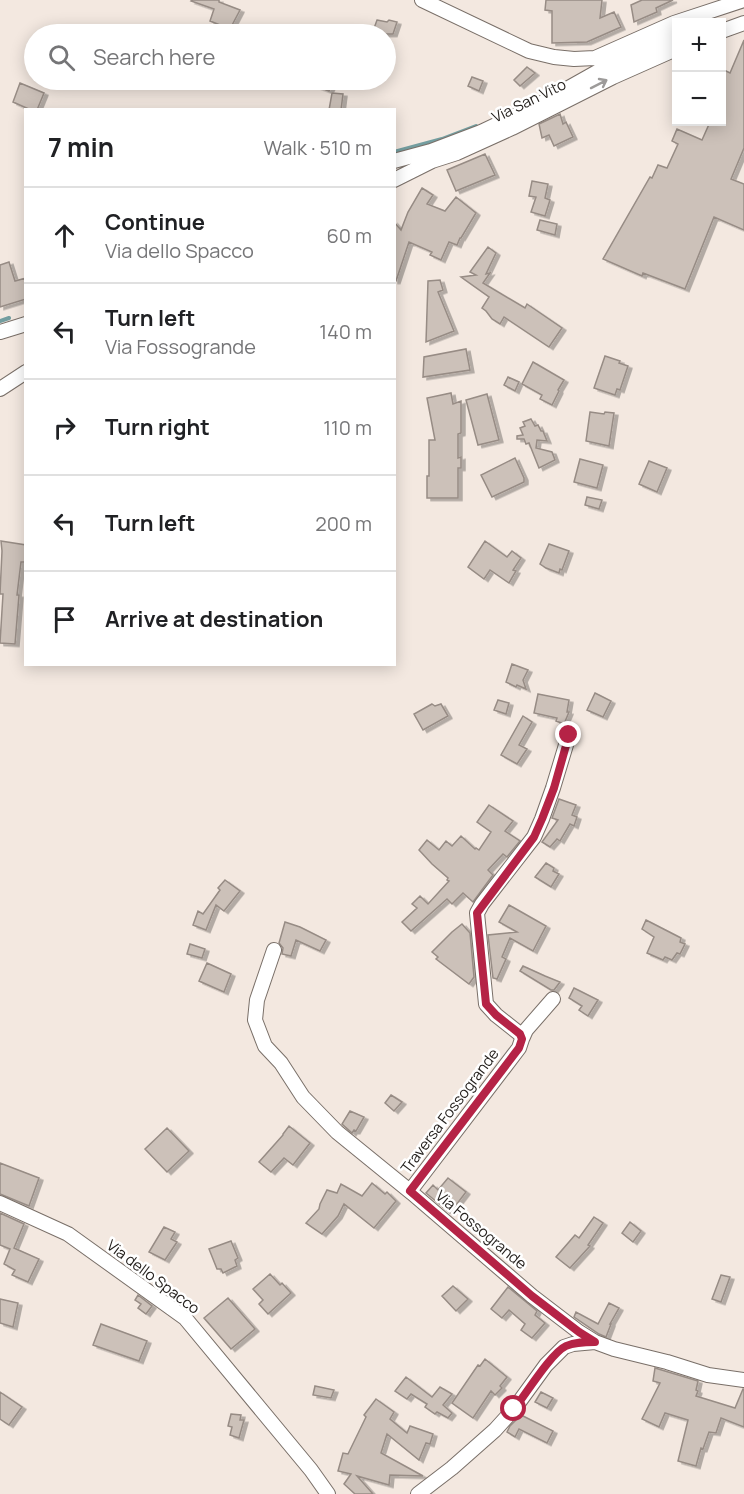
<!DOCTYPE html>
<meta charset="utf-8">
<style>
body{margin:0;font-family:Manrope,sans-serif;background:#f6f6f6;color:#202124}
.controls{position:absolute;right:18px;top:18px;display:grid;overflow:hidden;border-radius:0px;box-shadow:0 3px 15px #0003}
.controls button{width:54px;height:54px;display:grid;place-items:center;padding:0;border:0;border-bottom:2px solid #e0e0e0;background:#fff;color:#202124;font:30px sans-serif}
.stop{position:absolute;width:18px;height:18px;margin:-14px;border:4px solid #b52346;border-radius:50%;background:#fff}
.stop.end{background:#b52346;border-color:#fff;box-shadow:0 2px 6px #0008}
.list{margin:0;padding:0;list-style:none}
h2{display:flex;justify-content:space-between;align-items:center;height:78px;margin:0;padding:0 24px;font-size:26px}
h2 small{font-size:20px;font-weight:400;color:#757577}
.list li{display:grid;grid-template-columns:39px 1fr auto;gap:18px;align-items:center;box-sizing:border-box;height:96px;padding:0 24px;border-top:2px solid #e0e0e0}
.list b{display:block;font-size:22px;white-space:nowrap}
.list p{margin:0;font-size:20px;white-space:nowrap;color:#757577}
.list em{font-size:20px;font-style:normal;color:#757577}
.icon{flex:none;width:33px;height:33px;fill:none;stroke:currentColor;stroke-width:2;stroke-linecap:round;stroke-linejoin:round}
.map{position:relative;flex:none;width:744px;height:1494px;overflow:hidden}
.search{position:absolute;background:#fff;box-shadow:0 3px 15px #0003;left:24px;top:24px;width:372px;height:66px;display:flex;align-items:center;gap:15px;box-sizing:border-box;padding:0 21px;border-radius:33px;color:#757577;font-size:22px}
.panel{position:absolute;background:#fff;box-shadow:0 3px 15px #0003;left:24px;top:108px;width:372px;height:558px;border-radius:0px}
.map>svg:first-child{display:block}
.lines{fill:none;stroke-linecap:round;stroke-linejoin:round}
.stream{stroke:#749ea0;stroke-width:4}
.building{fill:#ccc1b9;stroke:#978c85;stroke-width:1.5;filter:url(#shadow)}
.minor-casing{stroke:#796f68;stroke-width:16}
.minor{stroke:#fff;stroke-width:14}
.oneway{stroke:#9d9b9a}
.route{stroke:#b52346;stroke-width:8}
.labels{text-anchor:middle;stroke-width:5;stroke-linejoin:round;paint-order:stroke}
.street-label{font-size:15px;fill:#25211e;stroke:#fff}
</style>
<div class="map">
<svg width="744" height="1494" viewBox="0 0 744 1494">
<defs>
<filter id="shadow"><feDropShadow dx="4" dy="2.5" stdDeviation="0" flood-color="#0004"/></filter>
</defs>
<rect width="100%" height="100%" fill="#f3e8e0"/>
<g class="lines">
<path class="stream" d="M394,152L442,139L476,126
M0,321L9,318"/>
</g>
<path class="building" d="M192,0H219V2L240,10L230,29L210,21L214,9L191,1Z
M546,0H602L600,18L614,12L621,27L587,42L552,43V11L545,10Z
M642,0H673L656,8L657,12L634,22L631,5Z
M377,20L387,22L389,20L397,22L393,34H372Z
M744,40V148L731,179L744,184V230L714,217L685,289L643,273L642,276L603,259L650,177L652,178L658,165L667,168L678,144L672,141L677,129L702,140L710,122H722V69L730,73Z
M527,67L535,73L520,86L514,80Z
M472,77L483,81L479,91L468,86Z
M300,80H334L329,91Z
M20,83L44,93L37,110H31L13,102Z
M332,93L343,94L341,110H329Z
M560,114L563,124L566,122L573,137L554,146L549,135L542,138L539,124Z
M485,154L495,175L456,191L447,170Z
M532,181L548,184L545,198L550,200L545,216L531,212L536,197L529,196Z
M422,188L433,195L427,204L445,211L456,197L476,213L461,238H460L457,245L449,242L441,260L430,255L432,252L409,242L396,281H394V222L401,230L408,212Z
M540,220L557,224L555,235L537,230Z
M488,247L496,253L486,274L490,273L483,283L525,308L527,304L562,328L549,347L504,317L500,324L492,319L486,311L482,308L489,297L461,277L476,275L470,272Z
M9,262L15,281L26,278V299L0,307V265Z
M440,280L443,290L438,292L454,331L426,342L428,281Z
M466,349L470,370L423,377L424,357Z
M605,356L620,361L619,363L628,366L620,390L617,389L615,395L594,388Z
M533,362L564,380L558,390L559,391L552,405L540,399L542,395L522,384Z
M508,377L519,382L515,391L504,385Z
M451,393L453,404L461,401V433L458,434V458L461,457V468H458V498H427V476H429V440H435L427,398Z
M487,394L499,440L478,445L466,400Z
M590,412L604,414L605,412L614,413L609,446L586,441Z
M531,419L535,426L538,425L541,431H543L547,441L537,440L536,448L552,452L555,460L539,468L529,443L526,444L524,439H517V436L523,435L520,428L525,426L523,422Z
M515,458L524,478V482L492,497L481,475Z
M580,459L603,465L597,488L574,482Z
M649,461L667,468L657,492L639,484Z
M587,497L602,500L599,509L585,505Z
M1,541L26,545V562H21L17,595H19L15,644L0,643L3,594H0L2,551Z
M485,541L507,557L512,551L521,558L513,570L516,571L509,583L490,570L484,579L468,567Z
M549,544L569,551L562,570L560,569L559,573L546,568L540,564Z
M512,664L528,670L523,680L526,689L517,685L516,687L506,682Z
M595,693L611,701L603,717L587,710Z
M538,694L569,700L567,712H569L564,724L556,721L557,718L534,713Z
M498,700L509,703L506,714L494,710Z
M432,704L435,706L441,704L448,716L423,730L414,714Z
M523,716L532,722L519,745L527,749L517,764L501,755Z
M559,799L576,805L572,815L577,817L574,826L570,824L560,841L557,839L550,847L542,842L558,820L552,818Z
M489,805L513,821L505,831L520,841L507,857L503,854L488,870L493,875L473,902L463,893L452,904L447,899L411,931L402,922L417,908L412,904L420,896L428,904L449,881L447,880L448,878L432,864L419,850L427,840L439,850L446,841L452,846L461,836L475,849L476,848L479,850L491,832L477,822Z
M546,863L554,868L553,871L559,874L551,887L535,877Z
M225,880L240,891L224,911L216,905L206,930L193,925L198,911L203,914L220,890L218,888Z
M509,905L546,926L533,951L510,938L502,957L506,959L497,979L493,978L488,935L517,932L499,922Z
M646,920L681,938L680,942L685,944L680,954L677,953L672,960L665,957L663,960L647,953L654,937L642,929Z
M285,922L300,927L326,940L320,951L296,940L291,956L282,954L283,948L279,943Z
M462,924L470,933L474,977L469,984L436,959L438,957L432,952L452,932Z
M190,944L205,949L202,958L187,954Z
M207,963L231,974L224,992L199,981Z
M523,966L545,976L560,982L554,990H551L520,971Z
M574,988L598,1000L588,1016L579,1010L582,1006L569,998Z
M391,1095L402,1102L394,1111L385,1103Z
M350,1111L364,1117L356,1131L354,1130L352,1133L342,1124Z
M289,1126L310,1143L293,1165L284,1158L271,1172L259,1162L283,1135V1134Z
M167,1128L189,1151L167,1172L145,1149Z
M0,1163L39,1178L29,1206L0,1194Z
M448,1178L466,1192L450,1213L426,1193L433,1185L438,1190Z
M372,1183L385,1194L387,1192L396,1201L374,1228L344,1204L338,1216L322,1234L306,1223L319,1209L320,1204L327,1190L337,1193L341,1184L362,1196Z
M0,1213L24,1224L14,1248L39,1259L28,1282L12,1275L15,1270L4,1264L10,1249L0,1245Z
M594,1217L603,1223L588,1245L590,1246L570,1268L556,1257L575,1235L579,1238Z
M630,1222L641,1231L633,1242L622,1233Z
M164,1227L175,1232L171,1239L177,1242L165,1260L149,1252Z
M231,1241L238,1258L235,1260L237,1266L223,1273L221,1269H217L209,1249Z
M270,1274L280,1285L282,1283L291,1293L268,1314L259,1304L263,1300L253,1289Z
M721,1275L730,1277L721,1302L712,1299Z
M453,1286L468,1299L456,1311L442,1296Z
M508,1287L537,1311L535,1315L545,1323L532,1338L521,1330L525,1324L509,1310L502,1318L491,1309Z
M138,1295L152,1306L146,1314L138,1308L141,1304L135,1300Z
M228,1298L255,1329L231,1349L204,1318Z
M0,1299L18,1303L13,1327L0,1323Z
M609,1303L619,1308L610,1324H611L606,1337L599,1334L574,1317L576,1312L598,1324Z
M101,1324L147,1341L139,1361L93,1345Z
M485,1359L507,1377L500,1386L502,1388L495,1395L491,1391L473,1418L452,1403L478,1365L480,1366Z
M655,1368L698,1381L696,1390L698,1391L696,1396L735,1408L743,1389H744V1427L721,1418L716,1433L709,1432L703,1449L701,1448L696,1466L678,1461L688,1420L665,1413L659,1427L642,1419L660,1383L653,1381Z
M406,1377L432,1397L440,1387L452,1394L443,1405L452,1413L448,1418L437,1412L435,1414L425,1407L427,1404L411,1394L407,1399L395,1391Z
M315,1386L334,1390L331,1398L313,1395Z
M0,1392L22,1407L9,1425L0,1419Z
M541,1392L553,1398L547,1408L535,1402Z
M376,1399L394,1412L390,1419L407,1433L410,1426L433,1434L430,1444L426,1443L419,1460L387,1434L381,1453L423,1476L390,1475L389,1485L357,1476L373,1494H355L344,1484L351,1474L338,1471L343,1453L348,1454L366,1417L364,1415Z
M231,1414L241,1415L240,1420H244L239,1438L230,1435L232,1427L228,1426Z
M521,1415L553,1431L547,1443L519,1429L515,1437L507,1432L510,1426Z"/>
<g class="lines">
<g class="minor-casing">
<path id="minor" d="M422,0L529,51L554,57L574,59L595,58L674,23L744,0
M722,31L744,23
M394,161L431,151L481,132L540,104L604,68L676,34
M394,180L432,161L457,153L512,128L613,77L676,49
M0,332L26,324
M0,389L26,372
M274,950L257,1000L255,1020L265,1046L281,1063L303,1097L337,1132L412,1193L532,1296L579,1332L595,1342L614,1349L667,1362L708,1375L744,1380
M522,1039L526,1030L553,999
M410,1191L519,1048L522,1039L520,1034L496,1015L486,1004L477,913L482,904L534,837L542,819L553,788L569,735
M0,1203L68,1234L185,1318L311,1470L328,1494
M418,1494L452,1468L495,1430L514,1409L546,1365L564,1347L573,1344L595,1342"/>
</g>
<use href="#minor" class="minor"/>
</g>
<defs><path id="oneway-shaft" d="M-6 0H5M1.5-3L5.5 0L1.5 3" fill="none" stroke-width="1.6" stroke-linecap="round" stroke-linejoin="round" transform="scale(1.5)"/></defs>
<use class="oneway" href="#oneway-shaft" transform="translate(599 84) rotate(-27)"/>
<g class="lines">
<path class="route" d="M514,1409C526,1394 551,1353 566,1346C575,1342 585,1342 595,1342L579,1332L532,1296L410,1191L519,1048L522,1039L520,1034L496,1015L486,1004L477,913L534,837L542,819L554,788L569,735"/>
</g>
<g class="labels">
<g class="street-label">
<text transform="translate(529 101) rotate(-26)" y="5">Via San Vito</text>
<text transform="translate(450 1111) rotate(-53)" y="5">Traversa Fossogrande</text>
<text transform="translate(481 1230) rotate(40)" y="5">Via Fossogrande</text>
<text transform="translate(153 1277) rotate(37)" y="5">Via dello Spacco</text>
</g>
</g>
</svg>
<div class="controls">
<button>+</button>
<button>−</button>
</div>
<div class="stop" style="left:514px;top:1409px"></div>
<div class="stop end" style="left:569px;top:735px"></div>
<div class="search"><svg class="icon" aria-label="search" viewBox="0 0 24 24"><circle cx="10" cy="10" r="6"/><path d="M15 15l6 6"/></svg>Search here</div>
<section class="panel">
<h2>7 min<small>Walk · 510 m</small></h2>
<ul class="list">
<li><svg class="icon" aria-label="ahead" viewBox="0 0 24 24"><path d="M12 20V5M6 11l6-6 6 6"/></svg><div><b>Continue</b><p>Via dello Spacco</p></div><em>60 m</em></li>
<li><svg class="icon" aria-label="left" viewBox="0 0 24 24"><path d="M17 20v-9H6M10 6l-5 5 5 5"/></svg><div><b>Turn left</b><p>Via Fossogrande</p></div><em>140 m</em></li>
<li><svg class="icon" aria-label="right" viewBox="0 0 24 24"><path d="M7 20v-9h11M14 6l5 5-5 5"/></svg><div><b>Turn right</b></div><em>110 m</em></li>
<li><svg class="icon" aria-label="left" viewBox="0 0 24 24"><path d="M17 20v-9H6M10 6l-5 5 5 5"/></svg><div><b>Turn left</b></div><em>200 m</em></li>
<li><svg class="icon" aria-label="arrive" viewBox="0 0 24 24"><path d="M6 21V4h12l-3 4 3 4H6"/></svg><div><b>Arrive at destination</b></div></li>
</ul>
</section>
</div>
